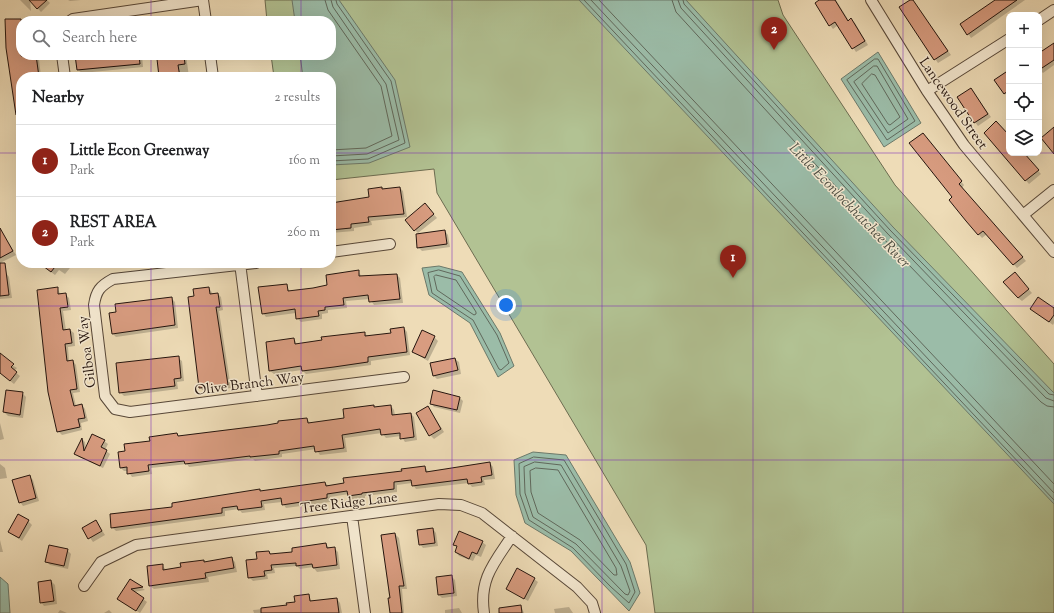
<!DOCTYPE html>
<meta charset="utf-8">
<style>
body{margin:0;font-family:"Sorts Mill Goudy",serif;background:#f2f2f2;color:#202124}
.controls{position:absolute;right:12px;top:12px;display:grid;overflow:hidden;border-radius:8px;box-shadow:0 4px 16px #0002}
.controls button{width:36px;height:36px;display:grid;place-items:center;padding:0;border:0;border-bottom:1px solid #e0e0e0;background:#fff;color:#202124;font:20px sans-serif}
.you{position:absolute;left:506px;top:305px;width:14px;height:14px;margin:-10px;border:3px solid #fff;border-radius:50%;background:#1a73e8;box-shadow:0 0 0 6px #1a73e833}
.badge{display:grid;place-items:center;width:26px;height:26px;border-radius:50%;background:#8f2418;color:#fff;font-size:13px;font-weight:700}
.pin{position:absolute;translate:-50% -33px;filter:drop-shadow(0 1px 2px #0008)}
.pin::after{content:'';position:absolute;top:21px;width:14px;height:12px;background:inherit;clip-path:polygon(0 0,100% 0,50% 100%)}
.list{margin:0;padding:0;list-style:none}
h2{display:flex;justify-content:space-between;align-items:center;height:52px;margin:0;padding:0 16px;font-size:17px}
h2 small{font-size:13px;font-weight:400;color:#757577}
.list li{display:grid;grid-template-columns:26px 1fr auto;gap:12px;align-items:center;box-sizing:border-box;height:72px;padding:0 16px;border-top:1px solid #e0e0e0}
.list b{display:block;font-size:15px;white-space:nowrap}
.list p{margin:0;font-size:13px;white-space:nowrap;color:#757577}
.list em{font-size:13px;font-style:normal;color:#757577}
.icon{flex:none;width:22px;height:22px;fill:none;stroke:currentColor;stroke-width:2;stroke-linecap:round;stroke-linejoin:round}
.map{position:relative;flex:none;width:1054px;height:613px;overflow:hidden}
.search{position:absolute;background:#fff;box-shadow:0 4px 16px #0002;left:16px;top:16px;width:320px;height:44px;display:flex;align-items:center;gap:10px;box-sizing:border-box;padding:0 14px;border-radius:16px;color:#757577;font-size:15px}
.panel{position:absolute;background:#fff;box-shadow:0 4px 16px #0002;left:16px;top:72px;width:320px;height:196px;border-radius:16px}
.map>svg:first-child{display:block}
.green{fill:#b2c293;stroke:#6c6c50}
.water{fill:#9bbca8;stroke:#6c796a}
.shadow{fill:#0003}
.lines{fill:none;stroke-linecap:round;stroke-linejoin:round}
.shore{stroke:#60685b;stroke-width:1}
.building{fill:#d89c80;stroke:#25150e}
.minor-casing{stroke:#574738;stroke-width:12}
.minor{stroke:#f4e8d0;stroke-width:10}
.grid{fill:none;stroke:#7b2cbf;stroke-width:1;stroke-opacity:0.55}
.labels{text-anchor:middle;stroke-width:3;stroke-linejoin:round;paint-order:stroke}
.street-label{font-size:14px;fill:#25150e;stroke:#f4e8d0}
.water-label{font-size:15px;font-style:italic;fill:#4e4f44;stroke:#f4e8d0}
</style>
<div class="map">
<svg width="1054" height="613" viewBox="0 0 1054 613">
<rect width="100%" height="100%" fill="#eedcb7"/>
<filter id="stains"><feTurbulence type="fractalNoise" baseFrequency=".005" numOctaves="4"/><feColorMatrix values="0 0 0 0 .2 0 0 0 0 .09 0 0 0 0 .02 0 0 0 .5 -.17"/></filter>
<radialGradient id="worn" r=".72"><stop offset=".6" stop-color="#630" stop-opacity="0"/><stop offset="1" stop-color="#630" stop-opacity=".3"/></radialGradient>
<path class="green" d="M265,0H778L783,15L895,185L1054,364V613H655L646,545L437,193L434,169L331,180V77H274L271,55H331V21H267Z"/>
<path class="water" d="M292,0H339L395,80L410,147L369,163L331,165V77H303L300,55H331V21H295Z
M579,0H686L893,227L1054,393V504Z
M878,52L921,123L884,147L841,79Z
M439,266L462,272L500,333L514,366L498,377L470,323L429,295L422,268Z
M533,452L566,455L630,562L640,593L629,611L571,551L525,523L516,495L514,460Z
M0,577L8,584L10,613H0Z"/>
<path class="shadow" d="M20,0H47L50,3L41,12L30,0L31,11Z
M68,0H81L70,1Z
M821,0H836L849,21L851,20L855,23L868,45L856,52L838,25L833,29L830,25Z
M912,0L951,55L938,63L901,8Z
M996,0H1025L971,38L962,24Z
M27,19L29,21H21V55L36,56L39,59L41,77H21V159L6,20Z
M1054,44V65L1043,73L1039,69V54Z
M76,55H142L143,67L82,73L78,70Z
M157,55H186L189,77H159Z
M1009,71V96H1008L1004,93Z
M971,89L991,117L978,126L975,122Z
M985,133L1009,137V153H1023L1041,174L1029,184Z
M926,138L964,185L962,188L1026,261L1017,268L987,234L982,238L966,220Z
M400,188L403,191L407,217L371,221L372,225L354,228V231L331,233V204L370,198L369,190Z
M428,208L437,218L418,233L415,230Z
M445,231L448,235L450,247L422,251L418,247Z
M3,235L16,255L0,263V237Z
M39,263H74L65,274L59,270L55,275Z
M101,263H114V264L102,265Z
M358,271L362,277L397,275L400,278L403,303L374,305L370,299L346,301L347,308L328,310V313L322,314V319L301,322L297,318L296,313L266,317L263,313L286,285L290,292L328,286Z
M6,273L9,277L12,298L0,299V274Z
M1018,277L1032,293L1022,301L1018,298Z
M57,288L61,295L65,294L69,298L71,310L63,311L66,330H70L74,333L75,346L68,347L69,361H73L76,365L80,392L73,393L76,406L82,405L85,409L88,421L81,423L82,430L62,435L58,431Z
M209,288L213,294H218L221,297L223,310L219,311L231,388L204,391L200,388L195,297Z
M171,298L175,302L178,328L116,337L113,334L117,313Z
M1031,309H1054V323L1053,325Z
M404,328L407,332L410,355L371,361V365L306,374L302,370L274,374L270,371L294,339L297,344L364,333L368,336L392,334Z
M434,337L438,341L428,361L413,352Z
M0,358L17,368L14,371L20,376L14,384L0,373Z
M178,358L182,361L184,381L177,382L178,389L124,396L120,392Z
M455,359L459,362L461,374L437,379L434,376L431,364Z
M22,393L26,397L23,418L8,416L4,412Z
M460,398L463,401L460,413L434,407L431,403Z
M391,406L394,410L395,415L411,414L414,417L417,440L405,442L401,436L386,438L382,433L345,438L347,452L320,455L316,449L282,454V457L255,461L253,459L189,467L187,464L151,468L152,474L132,477L128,471H124L121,468L126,452L151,441L177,435L179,437L267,426L307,419L310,423L345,419Z
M428,407L444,432L434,439L430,435Z
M0,423L4,439L0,440Z
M82,439L85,442L86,449L104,441L108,444L105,450L110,454L103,468L79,457L75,453Z
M490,463L493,467L495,479L484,480L485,485L472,487L469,483L416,489L412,483L397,485V492L365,496V498L352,499L349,494L330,497V502L286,508L282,502L264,504L265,510L242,513L239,509L225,511V516L116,531L112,527L173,508L237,494V493L260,490L261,492L325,483L329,486L425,467L429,473Z
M0,464L5,468L7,478L0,479Z
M29,476L33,480L39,501L23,506L20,502Z
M28,521L32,525L22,541L9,532Z
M96,521L105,535L93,542L83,528Z
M433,529L436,533L438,546L423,548L420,544Z
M395,534L399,538L407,589H402L404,613H391L382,536Z
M0,540L3,552H0Z
M482,542L486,545L481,557L476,555L473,561L459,556L456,552L458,548L455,544Z
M326,544L330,549L334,548L338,552L340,569L317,572L313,567L300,569L297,566L274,568L275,573L267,574L268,579L253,581L249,577L258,560L269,552L273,555L293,552Z
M67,550L71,554L68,569L50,565L46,561Z
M231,558L235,562L237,572L208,577L209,582L154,589L150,586L162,565L166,570L182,568L203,561L205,562Z
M451,576L455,580L457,596L442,598L439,595Z
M534,579L538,582L528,601L507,589Z
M130,580L145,590L134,592L147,602L140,613L118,599Z
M51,581L55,585L57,604L44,606L41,602Z
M308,595L312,602L337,599L340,603L342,613H254L253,610L288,606Z
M521,606L524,613H505Z
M569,607L573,613H555L554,609Z
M459,608L462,613H445V610Z
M60,610L67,613H58Z
M109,610L112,613H104Z"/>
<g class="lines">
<path class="shore" d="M325,0L328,10L381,86L392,136L366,148L331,150
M584,0L1054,500
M591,0L1054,493
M599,0L1054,484
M672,0L676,12L882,237L1041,402L1047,406L1054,407
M678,0L681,8L887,233L1046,398L1054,401
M683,0L684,4L890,230L1049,394L1054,395
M875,59H878L915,121L887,140L847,80Z
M874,66H877L908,119L888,133L854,82Z
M872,74L875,75L900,117L890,125L888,124L862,84Z
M331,156L367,154L399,140L386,84L333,7L331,0
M331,161L368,159L405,143L391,81L337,4L336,0
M439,270L460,276L497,335L509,363L501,370L499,369L473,320L432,293L428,273Z
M436,275L456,280L476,312V314L474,315L437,290L434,277Z
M534,457L564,460L626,564L635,592L629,603L611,587L573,548L529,520L520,494L519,464Z
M535,462L561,465L621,566L630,591L628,595L625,594L576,544L533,517L525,493L524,467Z
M536,468L558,470L616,568L617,575H614L580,540L538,513L531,492L530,471Z"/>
</g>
<path class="building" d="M29,0H47L37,9Z
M819,0H835L848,21L851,18L865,41L852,49L835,22L829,26L815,3Z
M910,0H913L948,51L934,60L899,7Z
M995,0H1017L967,35L960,24Z
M5,19H21V56L36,55L39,77H21V115H16L6,48Z
M1054,43V60L1039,70V53Z
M75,55H139L140,64L77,70Z
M184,56L185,64L178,65L180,77H159L157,59Z
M1009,70V90L1004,94L994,80Z
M971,88L988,114L974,123L957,97Z
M996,121L1009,135V153H1024L1039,170L1025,181L984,133Z
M1054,127V154L1041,138Z
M923,133L962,181L959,184L1023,257L1013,265L983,231L978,235L966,221L949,200L952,197L909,143Z
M382,187V189L400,187L404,214L368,217L369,222L351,224V228L331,230V203L369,197L368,189Z
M425,203L434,214L414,231L405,220Z
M0,228L13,251L0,258Z
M445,230L447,244L417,248L416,234Z
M0,263H5L9,295L0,296Z
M39,263H58L51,272Z
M359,270V276L397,274L400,299L369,302L368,295L343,298L344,305L325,307V310L318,311L319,316L296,319L295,309L262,314L258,287L287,284L288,291L313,288L327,285L326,275Z
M1015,272L1029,289L1018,298L1003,282Z
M58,287V294L66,293L68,307L60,308L63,330L70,329L72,343L65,344L67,361L73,360L76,381L77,389L70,390L74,406L82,404L85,418L78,419L80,427L57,432L48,392L37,290Z
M209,287L210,294L218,293L220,307H216L228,385L199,388L188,297L194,296L193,289Z
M172,297L175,325L112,334L109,313L116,312L115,304Z
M1038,297L1054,308V315L1049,322L1030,309Z
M404,327L407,352L368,357V362L334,367L302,371L301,366L269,371L266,342L294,338L295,344L322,340L321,337L330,336L365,332V336L391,333L390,329Z
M422,330L435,336L425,358L412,352Z
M0,353L14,364L11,367L17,372L10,381L0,373Z
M179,356L181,378L174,379L175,386L119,393L116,363Z
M455,358L458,370L433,376L430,363Z
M6,390L23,392L20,415L3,412Z
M433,390L460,397L457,410L430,404Z
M374,405V407L391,405L392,415L411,413L414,437L400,439V433L381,435L380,429L342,435L344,448L315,452L314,446L279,451V454L250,457V456L185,464L184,461L148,465L149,471L127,474V467L120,468L118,452L125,451L124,444L150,441L149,437L177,433L178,436L267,425L278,423V421L307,418L308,423L344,418L343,409Z
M428,406L441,429L429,436L416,413Z
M92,434L105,440L101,447L107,450L100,466L74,454L82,438L84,451Z
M490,462L492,475L481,477L482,482L468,484L467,479L412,486L411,480L394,482V489L362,493V494L348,496L347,491L327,494V498L282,505L281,498L261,501L262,507L238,510L237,506L222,508V513L111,528L110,514L172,507V503L260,489V491L325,482L326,486L344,483L343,478L402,471L401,469L425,466L426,472Z
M30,475L36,498L19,503L12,480Z
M18,514L29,520L19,538L8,532Z
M96,520L102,531L88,539L82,528Z
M433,528L435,543L419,545L417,530Z
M459,531L483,541L477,554L472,552L469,559L455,552L457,546L453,545Z
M395,533L404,586H399L402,613H390L388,598H390L381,535Z
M326,543L327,548L335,547L337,565L313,568L312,564L296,566V563L271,565L272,570L264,571L265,576L248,578L246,560L257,559L256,552L269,551L270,554L292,552V548Z
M49,545L68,549L64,566L45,562Z
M232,557L234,568L205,573L206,578L149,586L147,566L163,564V570L181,567L180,563L204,560V562Z
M517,568L535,578L524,599L506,589Z
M452,575L454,593L438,595L436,577Z
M130,579L143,587L131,589L144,598L136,611L117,599Z
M51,580L54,601L40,603L38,582Z
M309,594L310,601L337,598L339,613H261V608L287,605L286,603L295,602L294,596Z
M521,605L522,613H499V608Z"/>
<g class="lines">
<g class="minor-casing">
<path id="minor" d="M203,0L206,21
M871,0L927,91L964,145L1054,252
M1039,20L1054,10
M70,21L73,19L203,0
M62,55L65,77
M210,55L213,77
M927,91L1009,39
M1023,215L1054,190
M331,252L390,244
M240,263L257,396
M256,263L113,279C100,286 96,291 94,305L105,396L115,409L130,412L404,377
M352,516L365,613
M84,586L101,562L136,545L439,504L461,505L482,513L577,587L592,603L595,613
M484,613C479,579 494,563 512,536"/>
</g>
<use href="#minor" class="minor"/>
</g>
<path class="grid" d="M151,0V21M301,0V21M452,0V613M602,0V613M753,0V613M903,0V613M151,55V77M301,55V77M0,153H21M331,153H1054M151,263V613M301,263V613M0,306H1054M0,460H1054"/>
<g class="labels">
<g class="street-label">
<text transform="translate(954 103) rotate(55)" y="5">Lancewood Street</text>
<text transform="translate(86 352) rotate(-97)" y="5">Gilboa Way</text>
<text transform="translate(249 383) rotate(-7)" y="5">Olive Branch Way</text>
<text transform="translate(349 502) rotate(-7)" y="5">Tree Ridge Lane</text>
</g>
<g class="water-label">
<text transform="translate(850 205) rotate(46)" y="5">Little Econlockhatchee River</text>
</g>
</g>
<rect width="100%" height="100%" filter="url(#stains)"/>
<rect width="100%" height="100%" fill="url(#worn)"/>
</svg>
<div class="controls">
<button>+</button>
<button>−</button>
<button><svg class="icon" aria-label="locate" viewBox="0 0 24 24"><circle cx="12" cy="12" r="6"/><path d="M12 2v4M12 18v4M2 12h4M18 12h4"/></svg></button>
<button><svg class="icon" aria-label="layers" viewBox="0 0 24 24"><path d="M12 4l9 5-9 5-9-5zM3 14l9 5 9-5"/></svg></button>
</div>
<div class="you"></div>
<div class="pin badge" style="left:733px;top:278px">1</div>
<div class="pin badge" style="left:774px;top:50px">2</div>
<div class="search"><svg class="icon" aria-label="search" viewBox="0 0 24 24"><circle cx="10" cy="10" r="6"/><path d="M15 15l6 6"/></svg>Search here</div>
<section class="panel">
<h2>Nearby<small>2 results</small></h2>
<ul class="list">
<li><span class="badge">1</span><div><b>Little Econ Greenway</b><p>Park</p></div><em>160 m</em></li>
<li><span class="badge">2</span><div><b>REST AREA</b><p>Park</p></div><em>260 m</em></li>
</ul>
</section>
</div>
